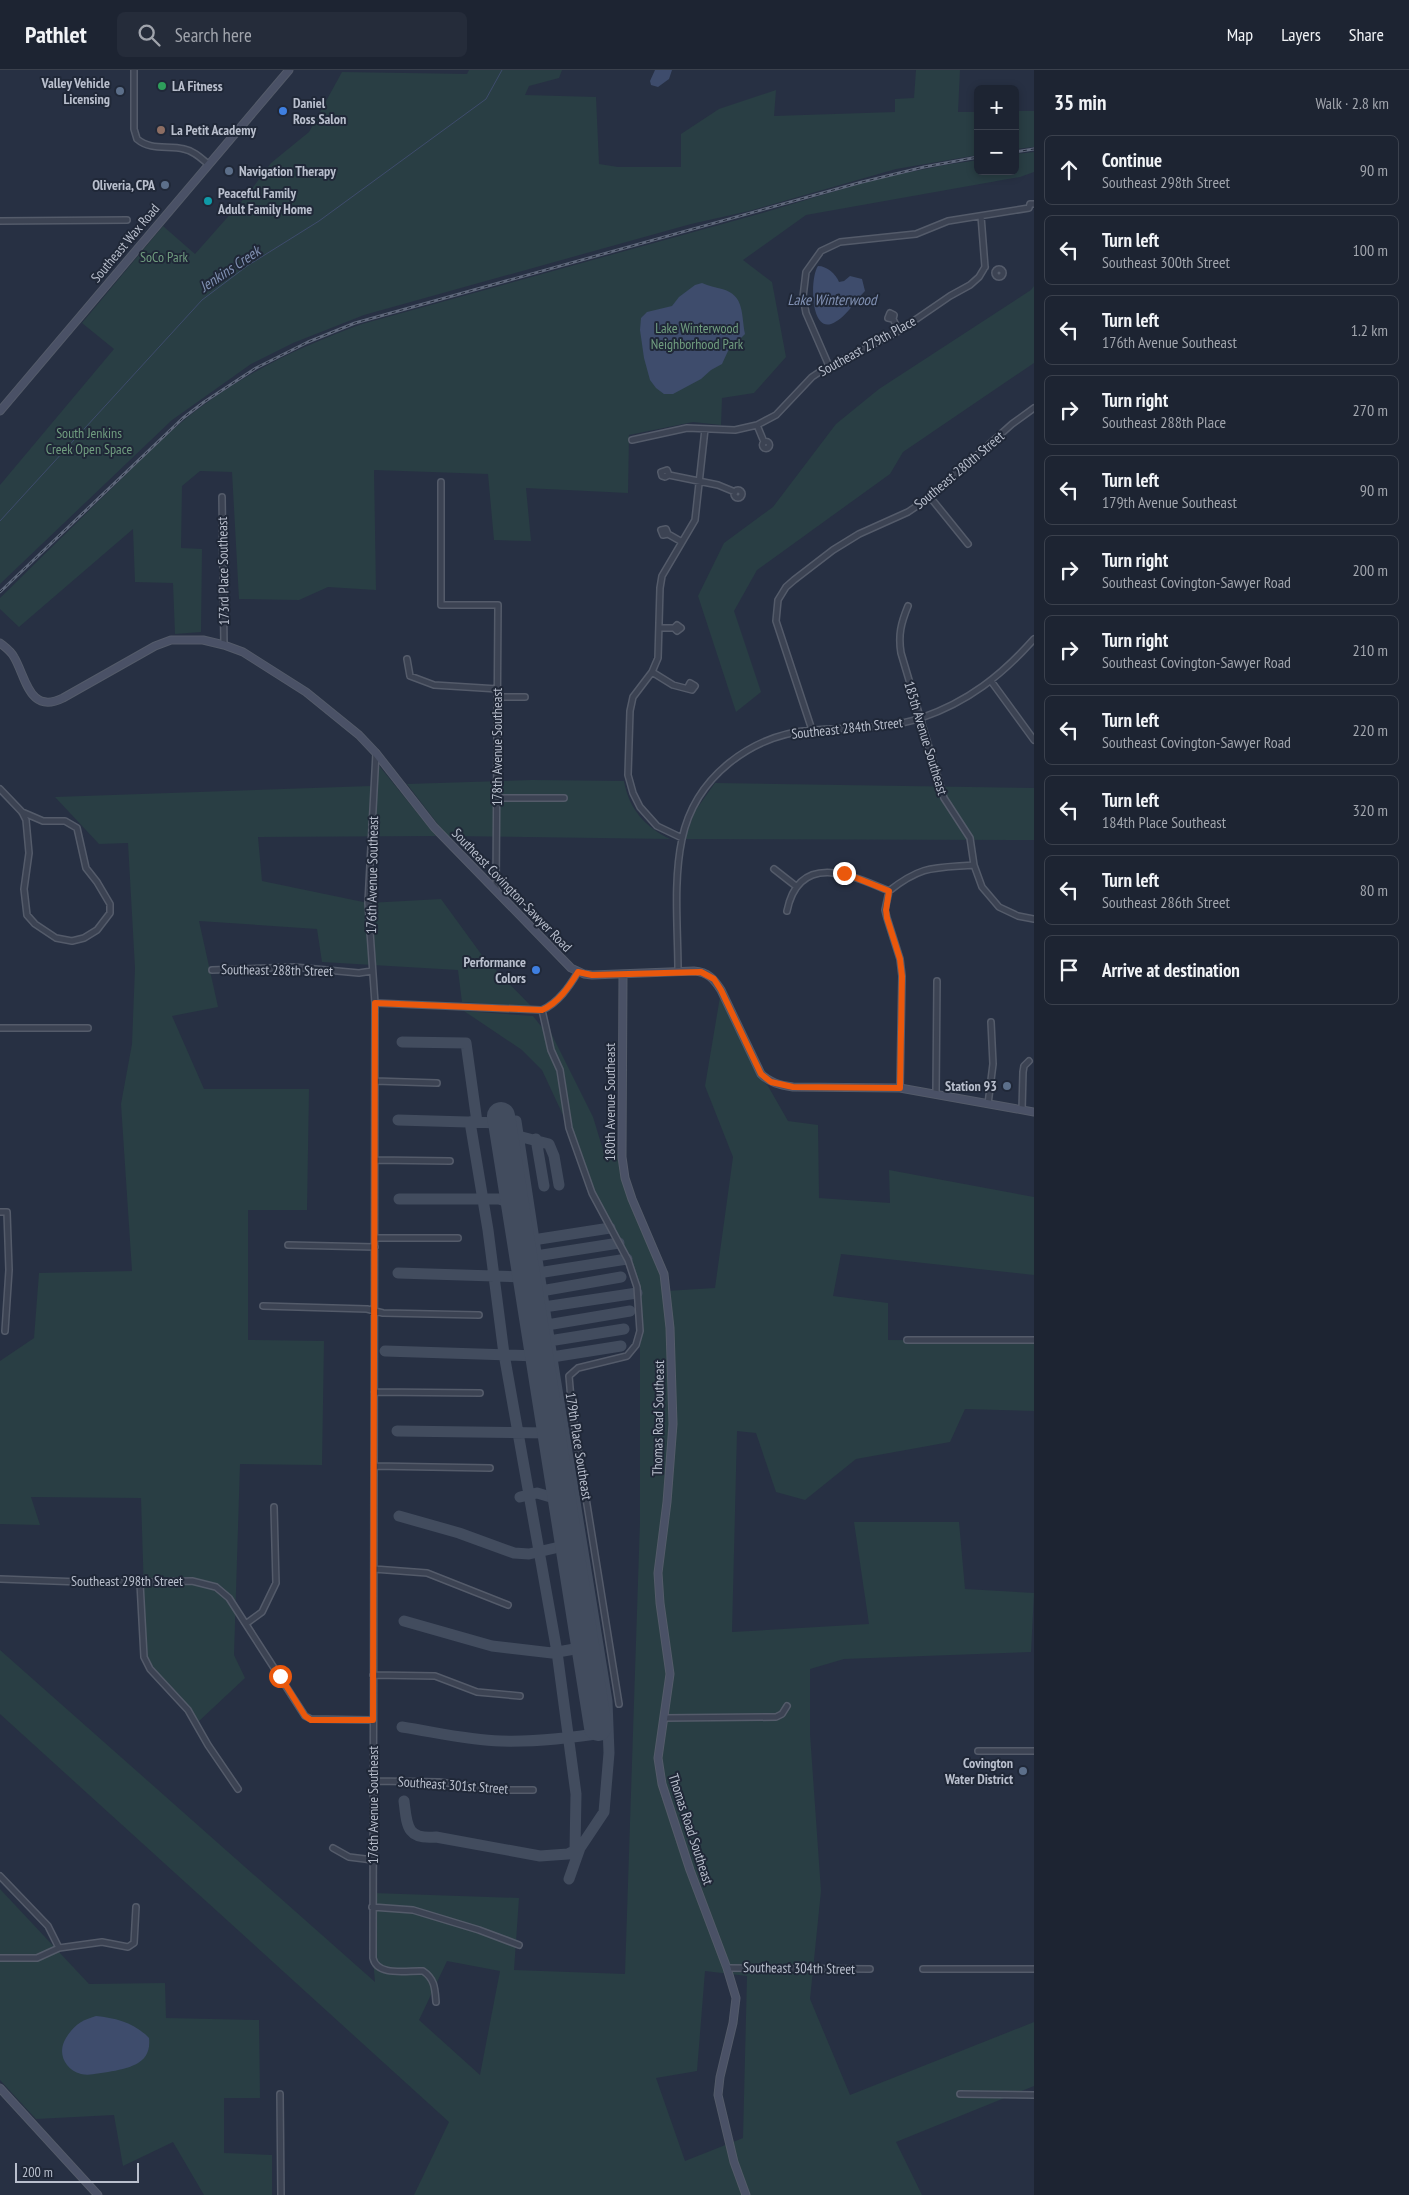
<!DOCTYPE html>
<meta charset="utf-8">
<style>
body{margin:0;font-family:"PT Sans Narrow",sans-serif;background:#252c3a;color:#f1f3f6}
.controls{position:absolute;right:15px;top:15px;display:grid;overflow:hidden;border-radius:8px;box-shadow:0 2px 8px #0003}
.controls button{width:45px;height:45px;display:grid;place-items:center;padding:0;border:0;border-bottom:1px solid #3b414d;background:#1d2432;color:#f1f3f6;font:25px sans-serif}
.scale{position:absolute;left:15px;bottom:12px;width:124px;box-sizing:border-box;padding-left:5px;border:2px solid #b9bfcd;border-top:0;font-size:14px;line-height:18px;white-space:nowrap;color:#b9bfcd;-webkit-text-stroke:4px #202838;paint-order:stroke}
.stop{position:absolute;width:15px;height:15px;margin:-11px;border:4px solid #ea580c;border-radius:50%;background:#fff}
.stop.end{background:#ea580c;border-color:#fff;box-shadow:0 1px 5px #0008}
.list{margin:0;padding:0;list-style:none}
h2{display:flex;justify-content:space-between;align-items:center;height:65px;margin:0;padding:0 20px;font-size:21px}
h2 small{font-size:16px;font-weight:400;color:#a0a4ac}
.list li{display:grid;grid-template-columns:32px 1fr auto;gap:15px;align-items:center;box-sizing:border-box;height:70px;margin:0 10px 10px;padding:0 10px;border:1px solid #3b414d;border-radius:8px}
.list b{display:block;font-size:19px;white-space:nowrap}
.list p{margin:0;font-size:16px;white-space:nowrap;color:#a0a4ac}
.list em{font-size:16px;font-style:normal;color:#a0a4ac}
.icon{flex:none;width:28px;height:28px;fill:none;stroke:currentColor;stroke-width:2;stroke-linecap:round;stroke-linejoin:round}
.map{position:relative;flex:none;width:1034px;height:2125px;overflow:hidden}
header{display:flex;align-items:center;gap:30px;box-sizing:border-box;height:70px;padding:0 25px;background:#1d2432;border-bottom:1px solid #3b414d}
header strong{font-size:24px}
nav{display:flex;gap:28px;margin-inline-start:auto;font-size:18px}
.search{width:350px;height:45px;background:#252c3a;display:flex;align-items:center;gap:12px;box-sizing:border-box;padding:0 18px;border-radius:8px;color:#a0a4ac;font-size:19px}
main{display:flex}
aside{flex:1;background:#1d2432}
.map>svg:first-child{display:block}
.green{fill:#293e44;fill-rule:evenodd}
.water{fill:#3e4c6c}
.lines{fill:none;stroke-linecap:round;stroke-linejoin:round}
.stream{stroke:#3e4c6c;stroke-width:1}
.taxiway{stroke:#424c5e;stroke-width:11}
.runway{stroke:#424c5e;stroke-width:28}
.street-casing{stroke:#545b6a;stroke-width:8}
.secondary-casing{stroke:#545b6a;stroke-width:9}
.street{stroke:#3c4353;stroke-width:5}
.secondary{stroke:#4a5166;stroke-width:7}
.rail-casing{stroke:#5e677a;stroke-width:3}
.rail{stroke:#202838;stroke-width:1;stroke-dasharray:4;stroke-linecap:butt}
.route{stroke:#ea580c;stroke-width:6}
.leisure-dot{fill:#2e9e5b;stroke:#202838;stroke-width:2}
.service-dot{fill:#5c6f8a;stroke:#202838;stroke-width:2}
.shop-dot{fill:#3f7fe0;stroke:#202838;stroke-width:2}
.education-dot{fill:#8d6e63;stroke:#202838;stroke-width:2}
.culture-dot{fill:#0f9aa8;stroke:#202838;stroke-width:2}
.labels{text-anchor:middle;stroke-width:4;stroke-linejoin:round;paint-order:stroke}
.poi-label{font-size:14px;font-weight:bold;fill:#b9bfcd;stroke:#202838;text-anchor:end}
.street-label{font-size:14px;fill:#b9bfcd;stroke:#202838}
.park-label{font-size:14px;fill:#709d7f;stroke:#202838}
.water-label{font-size:15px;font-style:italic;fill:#8191b3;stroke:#202838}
</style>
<header>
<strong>Pathlet</strong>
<div class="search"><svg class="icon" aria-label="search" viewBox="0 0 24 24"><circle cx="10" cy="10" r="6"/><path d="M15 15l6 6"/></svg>Search here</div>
<nav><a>Map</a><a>Layers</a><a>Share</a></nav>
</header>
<main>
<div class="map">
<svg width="1034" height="2125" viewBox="0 0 1034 2125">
<rect width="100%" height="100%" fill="#273043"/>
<path class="green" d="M469,0H562L559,8L529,16L525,25L596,27L599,94L618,97H681V64L719,39L776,20L774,46L895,42V29L914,28L916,0H960L958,42H978V85L896,99L749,141L691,154L364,245L293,273L251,294L172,350L0,514V415L114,279L82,253L163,156L195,184L248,124L271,93L309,62L342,2L467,4Z
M1015,41H1034V77L1015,79Z
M1034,82V102L1020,107L806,145L743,190L772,212L786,287L754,323L722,328L721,355L693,352L629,365L628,423L526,418L531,471L494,470L488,404L374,400L376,520L328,517L299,530L239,529L232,402L200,401L182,416L181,478L202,479L201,562L175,564L173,513L135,512L133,459L19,557L0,539V528C36,493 72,457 108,422C133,398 156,373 183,351C238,306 296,278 362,254L769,141L876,109L945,95L978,90V101H1015V84Z
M1034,216V293L903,382L890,404L757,500L734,541L761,622L736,642L698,526L724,473L773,437L836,354L879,319L1031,220Z
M372,687L436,766L258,767L262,811L368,833L441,829L484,888L532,937L462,932L458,900L322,892L317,859L199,851L218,937L172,946L204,1019H309L307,1140H248V1270L324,1271L322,1395L240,1394L234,1585L245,1608L198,1652L182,1628L149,1593L146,1586L141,1428L31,1427L40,1455L0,1454V1291L34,1268L39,1203L132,1201L121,1034L132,974L135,898L128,773L99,774L55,727L371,716Z
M532,710L624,711C629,739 645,757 670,769L447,766L407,714Z
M715,713L1034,718V770L685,769L695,741Z
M720,927L757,1005L768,1016L788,1051L818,1055L819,1128L890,1133L889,1100L1034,1127V1205L841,1184L833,1226L888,1233V1270L1034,1271V1341L965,1339L950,1372L856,1389L805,1430L776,1422L756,1363L737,1361L732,1562L869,1554L854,1452H959L965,1519L1034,1523L1031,1582L844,1589L810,1599V1664L821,1821L810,1929L850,2025L1034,1952V2016L896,2072L922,2125H414L449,2052L0,1644V1580L375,1912L373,1888V1823L519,1828L514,1900L625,1904L640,1451V1261L637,1217L627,1189L592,1123L569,1058L542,1000L522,980L464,941L533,946L544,960L549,959L593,1047L604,1083L620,1084C620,1134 654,1173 666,1221L715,1218L733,1087L705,1016ZM447,1891L500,1901L480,2005L419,1950ZM705,1901L747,1906L743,2068L685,2091L656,2008L697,2001Z
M0,1819L89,1914L165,1913L166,1948L259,1950L260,2028H224V2083L272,2085V2125H204L173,2072L123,2096L114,2045L36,2049L0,2010Z"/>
<path class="water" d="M655,0H672L669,9L658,17L651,15L650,11Z
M818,196C827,196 836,204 839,212L844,211L850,206L862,209L865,221C855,231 845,249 831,254C810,261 810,207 818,196Z
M702,213C709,216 715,217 722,219C745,225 741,245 745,264L728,281L722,294L711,300L701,309L673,324H664L656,318L650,310L644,288L640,260L641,248L647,242L672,236L679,227L695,215Z
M96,1946C116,1948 135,1953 149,1968C152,1994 129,1998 108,2002C99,2003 90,2006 81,2004C64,1999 57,1982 66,1968C74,1955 82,1950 96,1946Z"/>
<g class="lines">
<path class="stream" d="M0,451L202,230L247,196L319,151L486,29L502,0"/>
<path class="taxiway" d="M402,972L466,973L477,1052
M398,1050L502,1053L516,1051L554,1301L607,1631L594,1633
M470,1052L488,1160L504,1284L557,1582L576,1724L575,1780
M518,1066L549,1074L554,1086L559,1115
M536,1069L544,1116
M399,1129H499L515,1134
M519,1160L531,1158
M533,1170L610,1158
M536,1186L619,1173
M398,1203L526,1207
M538,1203L627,1189
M541,1221L621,1207
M544,1237L637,1223
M547,1255L630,1241
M549,1271L624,1259
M385,1281L539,1286
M552,1287L621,1276
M544,1321L554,1301
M397,1361L551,1363
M520,1427L537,1423L561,1430
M399,1446L459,1463L514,1483L529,1484L581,1472
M404,1551L492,1576L552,1583L597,1575
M402,1657C435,1662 468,1670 501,1671C537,1672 572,1668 608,1662
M404,1731C407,1755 406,1770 436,1767L540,1786L568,1784L580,1778L604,1742L609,1683L607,1631
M569,1809L580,1778"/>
<path class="runway" d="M501,1046L598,1657"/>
<g class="street-casing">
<path id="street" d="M134,0V59L137,69C151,81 168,75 184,79C194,81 201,88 208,94
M981,146L985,197
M0,151L127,150
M995 203a4 4 0 1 1 8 0a4 4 0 1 1-8 0Z
M893,249L888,248L890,243L894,245L893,249L899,261
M829,296L806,243L803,227L806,202L821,181L840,172L916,164L948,151L1029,138L1030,134H1034
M757,355L764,372
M632,370L687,358L735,360L757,355L776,345L812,307L821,301L899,261L950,226L970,215L979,207L985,197
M762.5 375a3.5 3.5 0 1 1 7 0a3.5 3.5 0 1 1-7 0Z
M669,405L667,400L661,402L662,406L665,407L669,405L718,415L735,422
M441,412V535H498L496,819
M734 424a4 4 0 1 1 8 0a4 4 0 1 1-8 0Z
M222,427L224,575
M930,427L968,474
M668,464L663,465L661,460L666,459L668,464L682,472
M908,536C901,553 898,565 901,583L944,728L970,768L974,795L982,817L999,837L1018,846L1034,849
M659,558H674L677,561L681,558L677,555L674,558
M407,589L410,606L434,615L498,619
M652,602L673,615L692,620L695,616L690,613L688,617
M991,611L1034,670
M498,627H525
M812,660L776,551L778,530L786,517L794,510L833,480L859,464L908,442L930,427L1012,354L1034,338
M376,683L368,833L375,933L373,1888C377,1907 408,1900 423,1901C435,1909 435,1919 436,1932
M0,719L22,742L26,750L29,783L24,819L27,845L35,854L56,868L72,871L84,868L97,860L110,843V834L97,812L86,798L77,758L65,751H43L22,742
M497,728H564
M682,768L657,756L640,737L633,723L628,705L630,641L633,627L652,602L658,588L660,518L662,506L695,450L705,359
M774,799L797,817
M889,821L885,840L887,848L900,889L902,906L900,1018
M787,841C799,781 852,805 889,821C922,795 934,798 974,795
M212,900L294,897L359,903L372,901
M678,901C678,858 673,812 682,769C695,707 751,665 812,660C849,657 885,660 921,648C968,632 1002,605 1034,569
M375,933L542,940C558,933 569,917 578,902
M542,940L551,980L560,1000L569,1058L592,1123L628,1190L637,1217L640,1261L636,1275L627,1286L578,1298L569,1306L572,1341L619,1634
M0,958H88
M375,1011L437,1013
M936,1024L937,911
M988,1034L993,994L991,952
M1022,1040L1023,1002L1024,996L1029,991
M375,1090L450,1091
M0,1142H7L9,1200L5,1261
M375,1168H458
M288,1175L375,1177
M263,1236L367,1239L383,1243L479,1245
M907,1270H1034
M374,1322L480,1323
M374,1396L490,1398
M374,1499L427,1503L508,1535
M0,1509L107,1513L192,1511L216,1517L229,1528L305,1646L311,1649L373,1650
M140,1513L144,1587L150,1599L188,1640L208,1675L238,1719
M247,1553L262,1542L276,1513L274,1437
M373,1605L435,1606L477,1622L520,1626
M664,1648L776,1647L782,1644L787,1636
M978,1681H1034
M373,1711L439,1712L499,1720H533
M333,1778L349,1787L373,1790
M0,1806L48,1856L59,1878
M372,1837L413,1840L479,1860L519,1875
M0,1888H37L59,1878L102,1872L128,1877L134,1873L136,1837
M727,1898L870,1899
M923,1899H1034
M280,2024L281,2125
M960,2024L1034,2025"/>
</g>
<g class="secondary-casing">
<path id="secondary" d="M0,341L289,0
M0,573C5,577 11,581 14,587C26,607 29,645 63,628L155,576L171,570H203L224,575L243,582L306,622L359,665L376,683L434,757L571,898L584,904L592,905L694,901C708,902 714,909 721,920L761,1004C770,1013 780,1015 793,1017L900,1018L1034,1042
M623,905L622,1087L625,1108L632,1129L664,1204L670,1258L673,1354L667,1432L658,1503L660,1533L670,1604L658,1688L662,1714L690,1800L727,1898L736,1928L733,1953L720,2007L718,2025L734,2092L746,2125
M0,2018L98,2125"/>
</g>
<use href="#street" class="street"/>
<use href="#secondary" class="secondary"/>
<g class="rail-casing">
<path id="rail" d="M1015,82L1034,79
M0,522L183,348L204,332L256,298L308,272L355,253L862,112L924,97L978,87"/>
</g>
<use href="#rail" class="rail"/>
</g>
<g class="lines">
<path class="route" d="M280,1606L305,1646L311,1650H373L375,933L542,940C558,933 569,917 578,902L592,905L701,902L714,909L721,920L761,1004L771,1012L793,1017L900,1018L902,906L900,889L887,848L886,840L889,821L844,803"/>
</g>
<circle class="leisure-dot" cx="162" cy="16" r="5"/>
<g class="service-dot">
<circle cx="120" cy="21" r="5"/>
<circle cx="229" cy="101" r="5"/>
<circle cx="165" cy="115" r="5"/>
<circle cx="1007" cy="1016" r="5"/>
<circle cx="1023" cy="1701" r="5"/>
</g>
<g class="shop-dot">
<circle cx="283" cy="41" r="5"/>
<circle cx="536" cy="900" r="5"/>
</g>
<circle class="education-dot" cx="161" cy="60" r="5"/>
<circle class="culture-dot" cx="208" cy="131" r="5"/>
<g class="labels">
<g class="poi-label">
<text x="110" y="18">Valley Vehicle<tspan x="110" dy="16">Licensing</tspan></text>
<text x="172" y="21" text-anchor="start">LA Fitness</text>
<text x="293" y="38" text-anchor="start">Daniel<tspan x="293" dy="16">Ross Salon</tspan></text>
<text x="171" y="65" text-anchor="start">La Petit Academy</text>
<text x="239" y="106" text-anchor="start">Navigation Therapy</text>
<text x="155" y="120">Oliveria, CPA</text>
<text x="218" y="128" text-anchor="start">Peaceful Family<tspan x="218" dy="16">Adult Family Home</tspan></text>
<text x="526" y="897">Performance<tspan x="526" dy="16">Colors</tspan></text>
<text x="997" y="1021">Station 93</text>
<text x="1013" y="1698">Covington<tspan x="1013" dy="16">Water District</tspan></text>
</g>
<g class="street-label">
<text transform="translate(125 173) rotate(-50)" y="5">Southeast Wax Road</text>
<text transform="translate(867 276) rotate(-29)" y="5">Southeast 279th Place</text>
<text transform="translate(959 400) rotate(-40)" y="5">Southeast 280th Street</text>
<text transform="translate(223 501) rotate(-91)" y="5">173rd Place Southeast</text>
<text transform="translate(847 658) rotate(-6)" y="5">Southeast 284th Street</text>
<text transform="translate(926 668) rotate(73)" y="5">185th Avenue Southeast</text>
<text transform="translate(497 677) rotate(-90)" y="5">178th Avenue Southeast</text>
<text transform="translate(372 805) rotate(-89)" y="5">176th Avenue Southeast</text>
<text transform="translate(512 820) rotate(46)" y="5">Southeast Covington-Sawyer Road</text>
<text transform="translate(277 900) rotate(1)" y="5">Southeast 288th Street</text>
<text transform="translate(610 1032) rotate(-90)" y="5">180th Avenue Southeast</text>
<text transform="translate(658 1348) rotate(-89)" y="5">Thomas Road Southeast</text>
<text transform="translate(579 1376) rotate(81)" y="5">179th Place Southeast</text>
<text x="127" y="1516">Southeast 298th Street</text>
<text transform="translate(453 1715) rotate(4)" y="5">Southeast 301st Street</text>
<text transform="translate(373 1735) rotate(-90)" y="5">176th Avenue Southeast</text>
<text transform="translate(691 1759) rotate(72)" y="5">Thomas Road Southeast</text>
<text transform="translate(799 1898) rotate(1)" y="5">Southeast 304th Street</text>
</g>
<g class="park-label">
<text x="164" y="192">SoCo Park</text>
<text x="697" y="263">Lake Winterwood<tspan x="697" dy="16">Neighborhood Park</tspan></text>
<text x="89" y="368">South Jenkins<tspan x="89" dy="16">Creek Open Space</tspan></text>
</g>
<g class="water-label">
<text transform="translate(230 199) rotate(-34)" y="5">Jenkins Creek</text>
<text x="832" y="235">Lake Winterwood</text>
</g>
</g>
</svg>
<div class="controls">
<button>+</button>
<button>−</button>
</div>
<div class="scale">200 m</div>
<div class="stop" style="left:280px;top:1606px"></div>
<div class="stop end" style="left:844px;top:803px"></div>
</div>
<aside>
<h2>35 min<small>Walk · 2.8 km</small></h2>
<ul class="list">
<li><svg class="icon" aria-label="ahead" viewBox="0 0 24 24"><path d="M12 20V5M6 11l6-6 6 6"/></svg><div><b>Continue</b><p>Southeast 298th Street</p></div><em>90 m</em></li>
<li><svg class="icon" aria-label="left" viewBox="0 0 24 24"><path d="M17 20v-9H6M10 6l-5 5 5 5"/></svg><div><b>Turn left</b><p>Southeast 300th Street</p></div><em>100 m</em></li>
<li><svg class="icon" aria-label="left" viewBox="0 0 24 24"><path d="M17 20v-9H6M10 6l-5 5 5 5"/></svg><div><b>Turn left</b><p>176th Avenue Southeast</p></div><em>1.2 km</em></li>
<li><svg class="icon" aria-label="right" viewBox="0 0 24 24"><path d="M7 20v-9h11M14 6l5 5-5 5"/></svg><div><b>Turn right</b><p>Southeast 288th Place</p></div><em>270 m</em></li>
<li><svg class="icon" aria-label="left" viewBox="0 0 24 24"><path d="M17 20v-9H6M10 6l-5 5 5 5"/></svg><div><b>Turn left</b><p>179th Avenue Southeast</p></div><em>90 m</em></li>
<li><svg class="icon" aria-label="right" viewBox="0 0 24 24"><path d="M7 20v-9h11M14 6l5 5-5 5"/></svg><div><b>Turn right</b><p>Southeast Covington-Sawyer Road</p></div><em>200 m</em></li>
<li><svg class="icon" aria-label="right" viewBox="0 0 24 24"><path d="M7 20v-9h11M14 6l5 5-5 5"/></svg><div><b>Turn right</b><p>Southeast Covington-Sawyer Road</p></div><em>210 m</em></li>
<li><svg class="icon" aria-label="left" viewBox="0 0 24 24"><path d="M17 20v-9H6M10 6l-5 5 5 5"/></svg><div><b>Turn left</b><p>Southeast Covington-Sawyer Road</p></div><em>220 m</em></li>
<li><svg class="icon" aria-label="left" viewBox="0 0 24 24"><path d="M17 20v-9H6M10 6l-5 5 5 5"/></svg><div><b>Turn left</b><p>184th Place Southeast</p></div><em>320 m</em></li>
<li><svg class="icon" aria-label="left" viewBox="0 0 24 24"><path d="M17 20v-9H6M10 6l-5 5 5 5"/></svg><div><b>Turn left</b><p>Southeast 286th Street</p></div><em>80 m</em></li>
<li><svg class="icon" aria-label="arrive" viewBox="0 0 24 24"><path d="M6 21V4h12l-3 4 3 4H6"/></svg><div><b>Arrive at destination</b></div></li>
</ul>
</aside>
</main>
